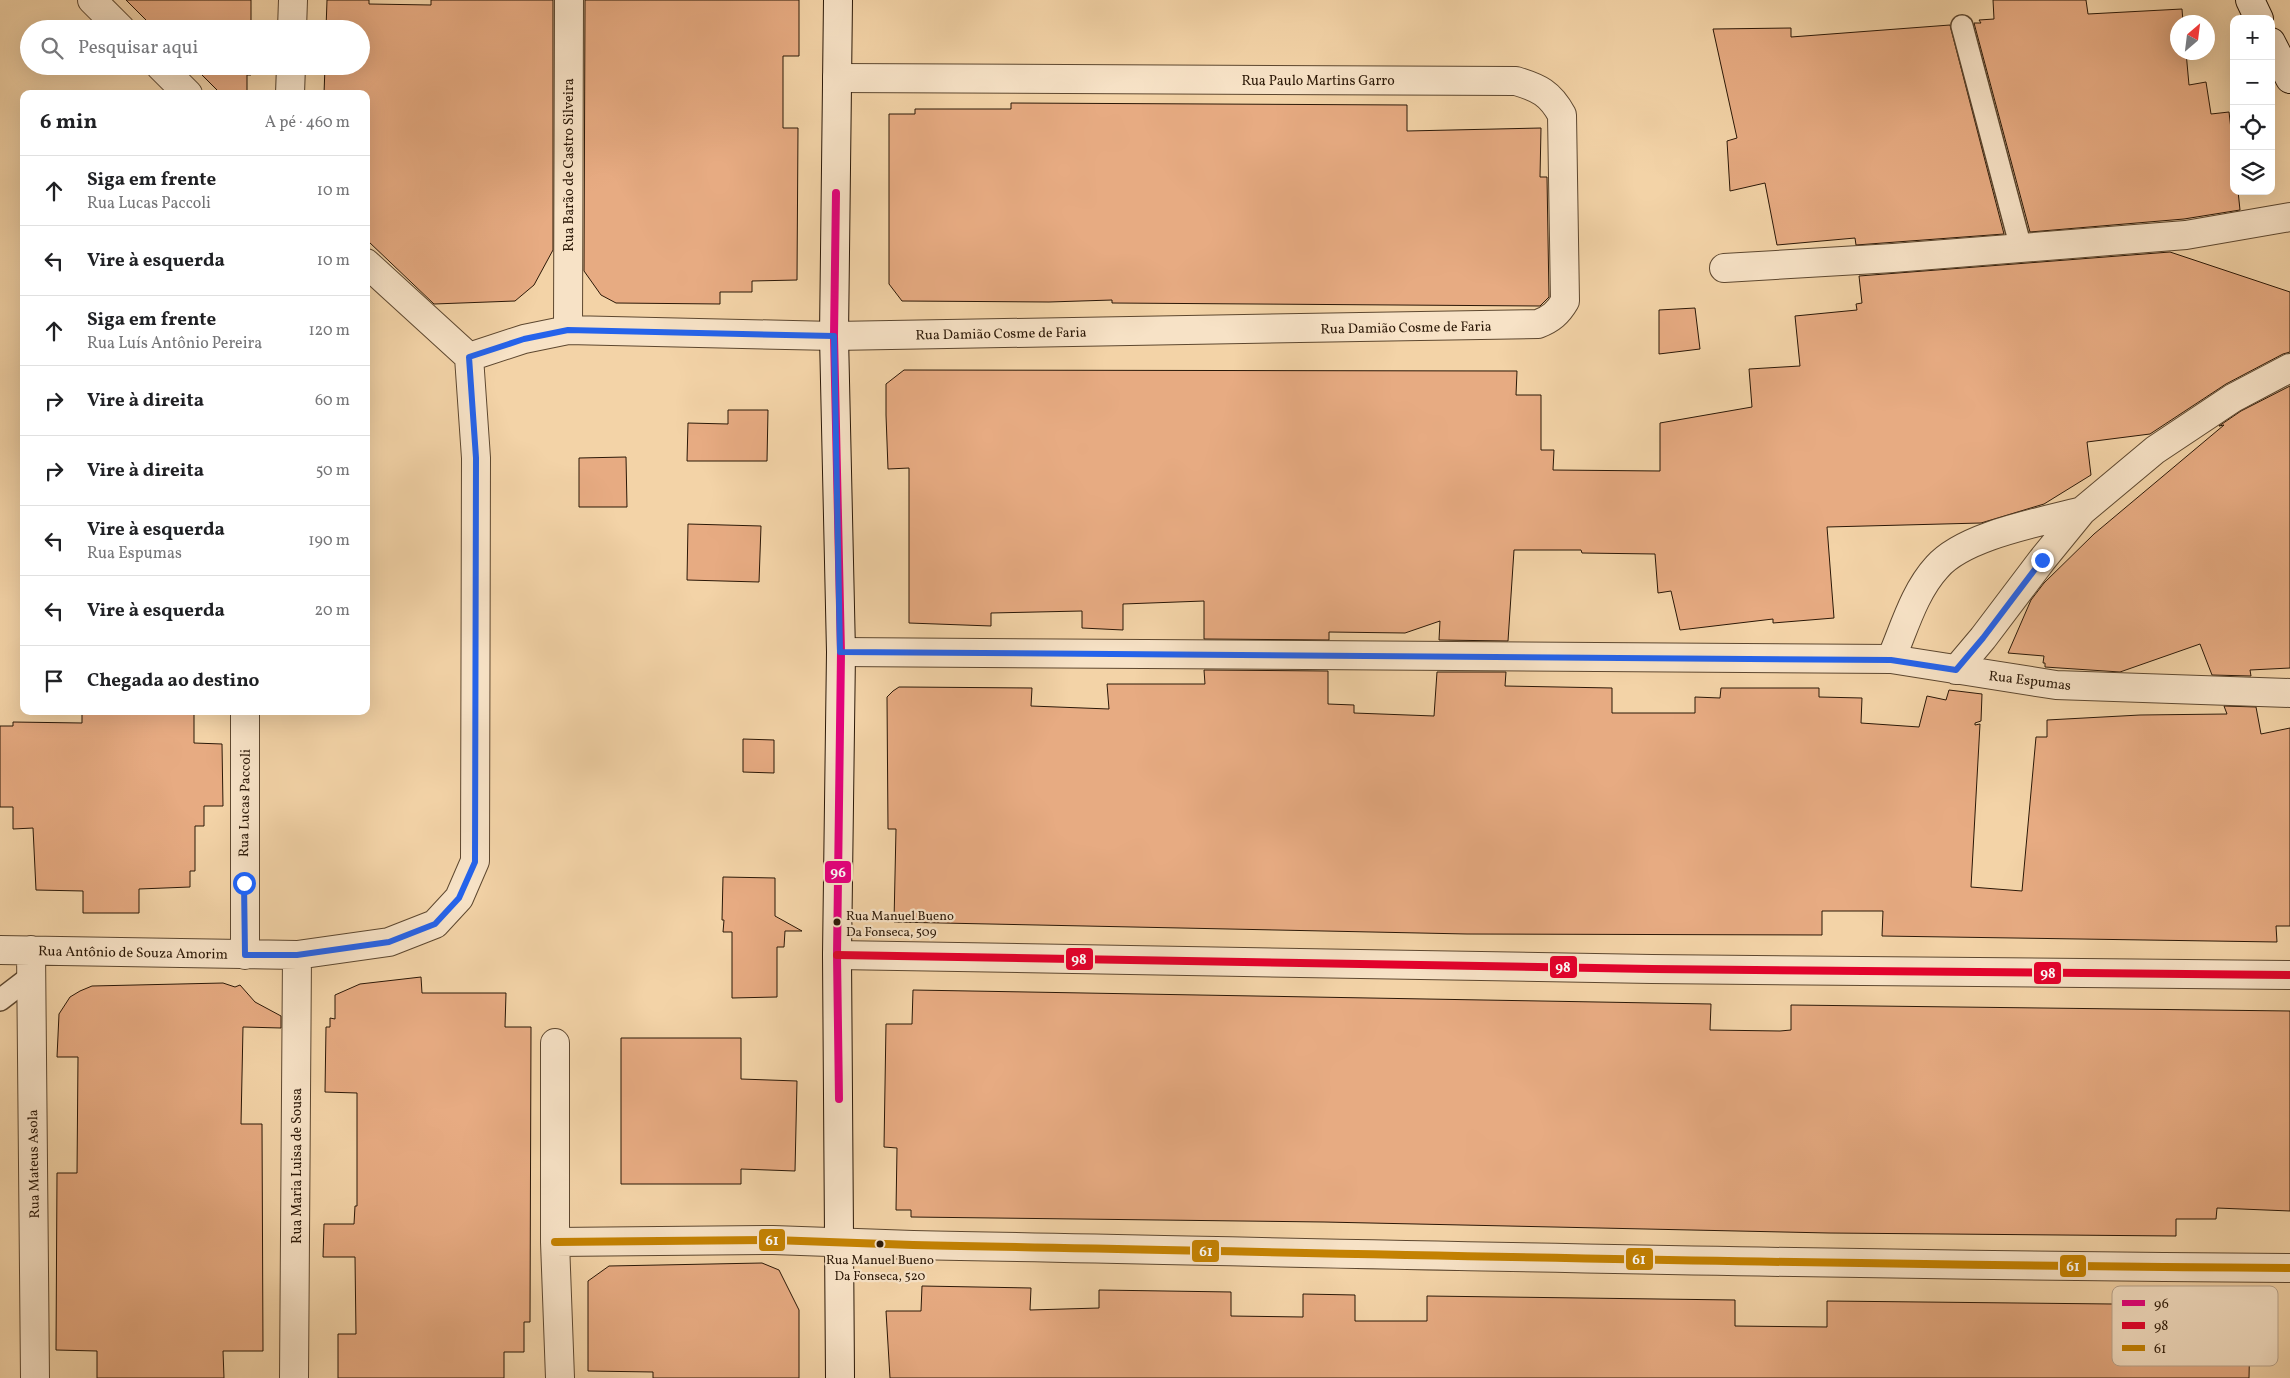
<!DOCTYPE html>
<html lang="pt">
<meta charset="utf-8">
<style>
body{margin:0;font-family:Vollkorn,serif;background:#f6f6f6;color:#202124}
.controls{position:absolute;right:15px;top:15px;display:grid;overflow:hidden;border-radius:10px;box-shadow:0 5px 20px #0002}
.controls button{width:45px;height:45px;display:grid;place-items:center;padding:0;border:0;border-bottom:1px solid #e0e0e0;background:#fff;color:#202124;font:25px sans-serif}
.compass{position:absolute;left:2170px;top:15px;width:45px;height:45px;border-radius:50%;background:#fff;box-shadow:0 5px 20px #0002;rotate:28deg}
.stop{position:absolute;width:15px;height:15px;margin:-11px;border:4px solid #2563eb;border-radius:50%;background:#fff}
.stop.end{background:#2563eb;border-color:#fff;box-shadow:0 1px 5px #0008}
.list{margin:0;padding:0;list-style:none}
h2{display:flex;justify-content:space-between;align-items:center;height:65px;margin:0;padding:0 20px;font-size:21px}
h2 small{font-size:16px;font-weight:400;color:#757577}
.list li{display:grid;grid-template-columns:32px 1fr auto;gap:15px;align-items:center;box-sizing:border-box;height:70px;padding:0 20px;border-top:1px solid #e0e0e0}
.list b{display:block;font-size:19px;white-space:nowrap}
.list p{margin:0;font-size:16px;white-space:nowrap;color:#757577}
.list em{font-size:16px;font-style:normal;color:#757577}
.icon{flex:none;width:28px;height:28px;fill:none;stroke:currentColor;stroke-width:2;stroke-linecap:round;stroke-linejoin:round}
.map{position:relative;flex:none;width:2290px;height:1378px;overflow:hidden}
.search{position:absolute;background:#fff;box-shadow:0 5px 20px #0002;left:20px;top:20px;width:350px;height:55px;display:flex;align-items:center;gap:12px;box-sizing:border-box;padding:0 18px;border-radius:28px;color:#757577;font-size:19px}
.panel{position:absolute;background:#fff;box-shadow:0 5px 20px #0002;left:20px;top:90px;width:350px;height:625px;border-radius:10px}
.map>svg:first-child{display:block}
.building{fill:#e7ab82;stroke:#2b1807}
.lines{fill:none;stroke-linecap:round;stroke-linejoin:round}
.lane-casing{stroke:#5d472f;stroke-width:24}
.street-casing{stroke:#5d472f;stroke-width:30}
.secondary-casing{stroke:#2b1807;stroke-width:30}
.lane{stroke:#f7e2c6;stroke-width:21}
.street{stroke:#f7e2c6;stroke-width:28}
.secondary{stroke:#f7e2c6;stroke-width:28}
.bus-1-casing{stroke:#f7e2c6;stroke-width:11}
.bus-2-casing{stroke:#f7e2c6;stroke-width:11}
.bus-3-casing{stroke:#f7e2c6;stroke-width:11}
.bus-1{stroke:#e5007d;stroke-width:8}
.bus-2{stroke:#e4002b;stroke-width:8}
.bus-3{stroke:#c48202;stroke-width:8}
.route{stroke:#2563eb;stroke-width:6}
.bus-dot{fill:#2b1807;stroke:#f7e2c6;stroke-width:2}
.labels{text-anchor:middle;stroke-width:4.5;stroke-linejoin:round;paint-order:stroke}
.bus-label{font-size:13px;fill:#2b1807;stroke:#f7e2c6;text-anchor:start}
.street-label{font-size:14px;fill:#2b1807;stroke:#f7e2c6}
.key{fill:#f7e2c6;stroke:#baa58d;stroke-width:1}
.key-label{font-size:14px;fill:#2b1807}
.line-badge{stroke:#f7e2c6;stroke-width:2}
.badge-label{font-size:14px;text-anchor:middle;font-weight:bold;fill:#fff}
</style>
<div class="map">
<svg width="2290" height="1378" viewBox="0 0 2290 1378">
<rect width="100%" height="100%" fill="#f3d3a7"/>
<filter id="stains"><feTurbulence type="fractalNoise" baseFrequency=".004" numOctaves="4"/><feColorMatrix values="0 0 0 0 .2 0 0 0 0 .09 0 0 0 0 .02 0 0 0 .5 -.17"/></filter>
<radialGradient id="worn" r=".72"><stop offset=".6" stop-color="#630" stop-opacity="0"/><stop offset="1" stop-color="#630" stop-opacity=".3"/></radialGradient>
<path class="building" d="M126,0H251V29H155Z
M327,0H369V4L431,5V0H553V250L534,285L515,301L434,304L369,242L366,207V94H324L325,66H361V29H326Z
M585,0H799V56H783V128H798L797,280L752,281V292H720V304L616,303L601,295L584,271Z
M1993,0H2086L2088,14L2182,9L2183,22H2178V52H2186L2189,85L2206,82L2211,114L2229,112L2234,155V191H2238L2240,210L2184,219L2030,232L1974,23H1981L1979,20L1994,19Z
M1950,25L2004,234L1856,245L1855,238L1777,245L1765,183L1730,191L1727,141L1737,138L1713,29L1791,28V37Z
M193,66H251V75H247V94H221Z
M1011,103L1407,105V131L1541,128L1540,177H1547L1549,297L1540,306L1112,303V300L1049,302L902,301L889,284V114H915V109H1011Z
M2170,252L2290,292V352L2283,354L2226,384L2150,434L2087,442L2091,475L2044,504L1981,523L1827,527L1834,618L1773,623V619L1680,630L1671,591L1658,593L1655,554L1582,553L1581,550H1514L1508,641L1439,640L1440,621L1405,633L1329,632V640L1204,639V601L1123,604V630L1082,628V611L991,613V626L909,623V468L888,469L886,415V384L904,370L1517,371L1516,395H1541V450H1554L1553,470L1660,471V423L1752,407L1749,369L1800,366L1795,316L1857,310L1856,304L1862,303L1859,276Z
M1695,308L1700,349L1659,354V310Z
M2290,386V668L2250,670L2251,676L2212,675L2200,644L2120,672L2045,667V663H2043L2044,656L2008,653L2031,600L2044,583L2094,534L2224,425L2219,426L2241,411Z
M728,410H768L767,461H687L688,423L728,424Z
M626,457L627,507H579V458Z
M688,524L761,526L759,582L687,580Z
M1204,670L1328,671V704L1354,705V713L1434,716L1437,672H1506L1505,686L1612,688V713H1695V697L1720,698L1721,688H1819V697L1862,698L1861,723L1919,727L1927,696L1946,700L1949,690L1982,694L1981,721L1975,723V725L1980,724L1971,887L2022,891L2036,737H2047V720L2140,715L2227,714L2224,706L2256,707L2261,734L2290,728V926H2276L2277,942L1882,936L1883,911H1822V935L1467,934L894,922L896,829H888L887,697L893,691L899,687H905L1032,688L1031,706L1109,709L1107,684H1205Z
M82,711H194V743L222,744L223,806H204V826H195V871H190V887L139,889V913H83V891L36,890L33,828L13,829V807H0V726H13V722L82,723Z
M743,739L774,740V773L743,772Z
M723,877L775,878V916L802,931H785L784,947H777V997L732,998V932H723L724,920H722Z
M421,977L422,993H506L505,1027H531L530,1322H524V1352H504V1378H338V1334H356L355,1257H323L324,1224H354L355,1206H357V1093L325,1092L326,1027H330V1018L335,1019V995L360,984Z
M223,983L235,987L240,985L255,1002L281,1016V1028L243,1027L241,1124H262L263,1351H223L224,1378H97V1351L56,1350L57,1173H77L78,1057H57L59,1014L70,997L80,991L92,986Z
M913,990L1711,1004L1710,1030L1780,1031L1791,1030V1005L2290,1011V1211L2217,1208L2216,1219H2176V1236L1829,1233L1324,1222L911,1217V1210H896L897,1148L884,1147L886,1024H912Z
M621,1038H741V1079L797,1081L795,1171L741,1169V1184H621Z
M762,1263L779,1270L799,1310V1378H653V1372L588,1371V1281L609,1266Z
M922,1286L1031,1288L1030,1310L1099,1308V1290L1231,1292V1316L1303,1317V1294L1355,1295V1321H1427V1296L1735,1300V1326L1827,1327V1301L2207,1305V1327L2250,1328L2249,1378H890L886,1311H921Z"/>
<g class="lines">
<g class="lane-casing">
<path id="lane" d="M1962,26L2021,248
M0,1000L30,977"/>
</g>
<g class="street-casing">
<path id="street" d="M92,0L121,29
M292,29L293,0
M160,66L188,94
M290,94L291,66
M366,263L469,357
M1724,268L1893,258L2186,235L2290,217
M568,330L569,0
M469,357L524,339L568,330L834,336L1538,324C1551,319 1558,313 1565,301L1562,115C1550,93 1539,88 1516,81L837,78
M841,652L1891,659L2056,685L2290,693
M1891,659C1904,629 1914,592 1937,567C1965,535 2042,522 2082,511
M1956,670L1983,638L2042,560L2082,511L2155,450L2233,398L2290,368
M0,950L297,955L389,942L435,924L459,898L475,861L476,458L469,357
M31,950L35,1378
M245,955V711
M837,955L1652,969L2290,975
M555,1043V1242L560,1378
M555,1242L773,1240L913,1245C1372,1254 1831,1265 2290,1268
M294,1378L297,955"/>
</g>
<g class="secondary-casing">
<path id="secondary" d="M838,0L834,336L841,652L837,955L840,1378
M2250,0L2259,19
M2271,42L2290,79"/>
</g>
<use href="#lane" class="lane"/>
<use href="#street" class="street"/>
<use href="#secondary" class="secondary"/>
<g class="bus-1-casing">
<path id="bus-1" d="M836,193L834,336L841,652L837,955L839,1099"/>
</g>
<g class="bus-2-casing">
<path id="bus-2" d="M837,955L1652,969L2290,975"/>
</g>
<g class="bus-3-casing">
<path id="bus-3" d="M555,1242L773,1240L913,1245C1372,1254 1831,1265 2290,1268"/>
</g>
<use href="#bus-1" class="bus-1"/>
<use href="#bus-2" class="bus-2"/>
<use href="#bus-3" class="bus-3"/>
</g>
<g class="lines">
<path class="route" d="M244,883L245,955H297L389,942L435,924L459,898L475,862L476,458L469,357L524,339L568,330L834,336L840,652L1891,660L1956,670L1983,638L2042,560"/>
</g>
<g class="bus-dot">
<circle cx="837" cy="922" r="4.5"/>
<circle cx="880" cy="1244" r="4.5"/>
</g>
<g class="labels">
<g class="bus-label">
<text x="846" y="920">Rua Manuel Bueno<tspan x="846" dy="16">Da Fonseca, 509</tspan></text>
<text x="880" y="1264" text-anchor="middle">Rua Manuel Bueno<tspan x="880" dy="16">Da Fonseca, 520</tspan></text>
</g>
<g class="street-label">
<text x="1318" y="85">Rua Paulo Martins Garro</text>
<text transform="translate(568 165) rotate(-90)" y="5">Rua Barão de Castro Silveira</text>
<text transform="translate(1406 327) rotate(-1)" y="5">Rua Damião Cosme de Faria</text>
<text transform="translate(1001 333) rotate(-1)" y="5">Rua Damião Cosme de Faria</text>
<text transform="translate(2030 680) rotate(7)" y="5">Rua Espumas</text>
<text transform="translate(244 803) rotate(-89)" y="5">Rua Lucas Paccoli</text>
<text transform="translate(133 952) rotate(1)" y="5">Rua Antônio de Souza Amorim</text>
<text transform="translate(33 1164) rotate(-91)" y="5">Rua Mateus Asola</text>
<text transform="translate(296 1166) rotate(-90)" y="5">Rua Maria Luisa de Sousa</text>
</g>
</g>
<rect x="2112" y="1286" width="166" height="80" rx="8" class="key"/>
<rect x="2122" y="1300" width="23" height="6" fill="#e5007d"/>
<rect x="2122" y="1322" width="23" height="7" fill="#e4002b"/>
<rect x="2122" y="1345" width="23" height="6" fill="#c48202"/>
<g class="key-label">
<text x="2154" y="1308">96</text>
<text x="2154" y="1330">98</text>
<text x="2154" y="1353">61</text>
</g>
<g class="line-badge">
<rect x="824" y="860" width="28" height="24" rx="5" fill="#e5007d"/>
<rect x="1065" y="947" width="29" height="24" rx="5" fill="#e4002b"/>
<rect x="1549" y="955" width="29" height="24" rx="5" fill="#e4002b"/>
<rect x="2033" y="961" width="29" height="24" rx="5" fill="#e4002b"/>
<rect x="758" y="1228" width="28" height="24" rx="5" fill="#c48202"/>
<rect x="1191" y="1239" width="29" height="24" rx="5" fill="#c48202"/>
<rect x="1625" y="1247" width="29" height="24" rx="5" fill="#c48202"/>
<rect x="2059" y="1254" width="28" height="24" rx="5" fill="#c48202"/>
</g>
<g class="badge-label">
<text x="838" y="877">96</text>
<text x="1079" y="964">98</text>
<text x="1563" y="972">98</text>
<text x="2048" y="978">98</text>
<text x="772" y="1245">61</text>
<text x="1206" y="1256">61</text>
<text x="1639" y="1264">61</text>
<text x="2073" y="1271">61</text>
</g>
<rect width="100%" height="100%" filter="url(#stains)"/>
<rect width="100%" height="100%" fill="url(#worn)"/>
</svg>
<div class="controls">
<button>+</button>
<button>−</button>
<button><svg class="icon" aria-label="locate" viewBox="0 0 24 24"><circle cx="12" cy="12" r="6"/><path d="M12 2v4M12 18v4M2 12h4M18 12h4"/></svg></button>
<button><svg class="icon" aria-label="layers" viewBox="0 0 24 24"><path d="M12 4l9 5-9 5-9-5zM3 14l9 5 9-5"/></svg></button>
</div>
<svg class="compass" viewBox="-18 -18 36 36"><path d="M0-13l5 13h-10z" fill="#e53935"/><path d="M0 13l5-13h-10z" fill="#757577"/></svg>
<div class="stop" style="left:244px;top:883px"></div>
<div class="stop end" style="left:2042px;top:560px"></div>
<div class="search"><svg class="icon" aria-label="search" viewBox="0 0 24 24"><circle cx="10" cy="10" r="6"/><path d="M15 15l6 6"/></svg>Pesquisar aqui</div>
<section class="panel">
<h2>6 min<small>A pé · 460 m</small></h2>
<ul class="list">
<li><svg class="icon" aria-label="ahead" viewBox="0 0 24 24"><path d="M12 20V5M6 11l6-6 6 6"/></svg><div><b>Siga em frente</b><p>Rua Lucas Paccoli</p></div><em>10 m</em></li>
<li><svg class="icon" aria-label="left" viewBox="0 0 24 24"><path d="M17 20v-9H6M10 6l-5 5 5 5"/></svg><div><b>Vire à esquerda</b></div><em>10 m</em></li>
<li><svg class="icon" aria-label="ahead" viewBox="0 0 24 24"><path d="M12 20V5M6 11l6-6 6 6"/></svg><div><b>Siga em frente</b><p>Rua Luís Antônio Pereira</p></div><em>120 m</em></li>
<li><svg class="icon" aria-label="right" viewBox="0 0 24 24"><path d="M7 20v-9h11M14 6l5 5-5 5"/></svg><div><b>Vire à direita</b></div><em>60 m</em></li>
<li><svg class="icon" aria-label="right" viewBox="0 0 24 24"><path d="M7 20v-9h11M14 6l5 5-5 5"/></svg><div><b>Vire à direita</b></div><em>50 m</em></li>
<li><svg class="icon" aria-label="left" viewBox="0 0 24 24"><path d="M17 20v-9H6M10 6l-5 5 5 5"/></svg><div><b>Vire à esquerda</b><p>Rua Espumas</p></div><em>190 m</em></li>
<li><svg class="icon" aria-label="left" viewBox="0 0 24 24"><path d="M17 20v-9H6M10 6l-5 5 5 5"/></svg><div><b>Vire à esquerda</b></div><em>20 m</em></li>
<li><svg class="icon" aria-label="arrive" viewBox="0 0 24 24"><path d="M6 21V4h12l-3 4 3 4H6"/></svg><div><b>Chegada ao destino</b></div></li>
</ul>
</section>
</div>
